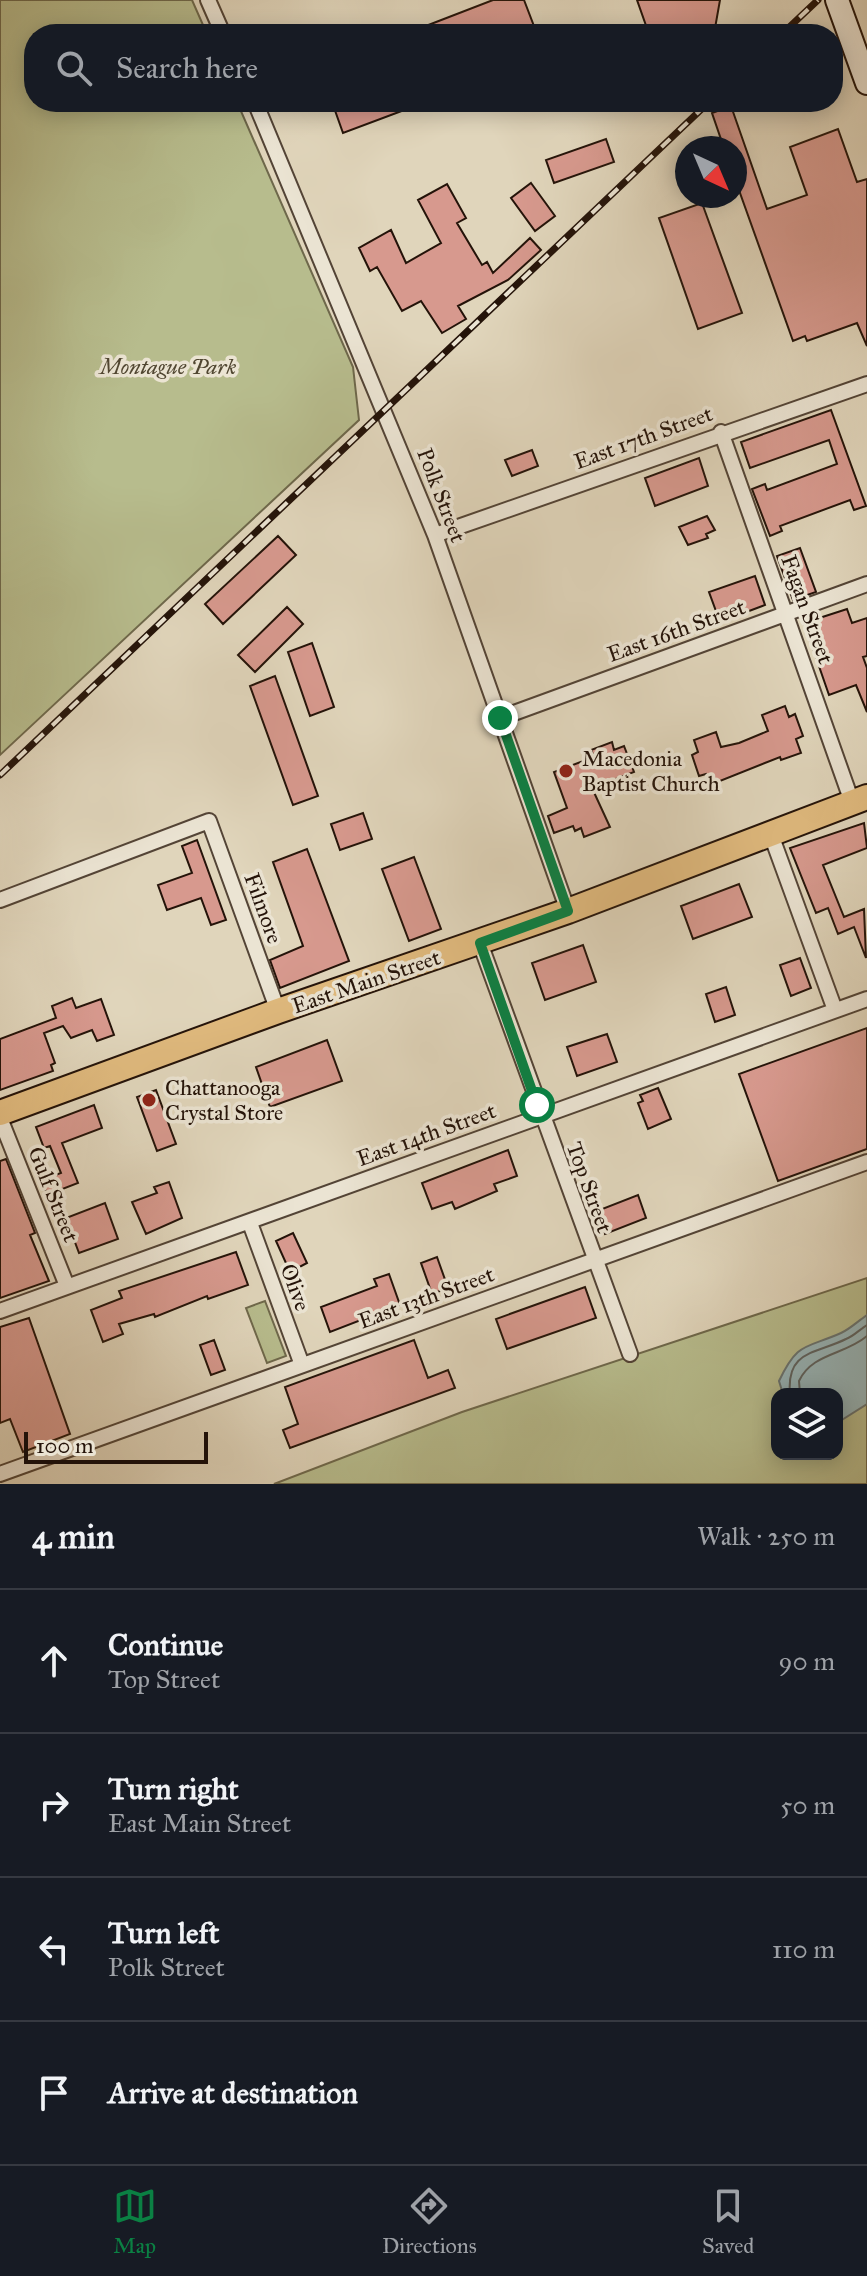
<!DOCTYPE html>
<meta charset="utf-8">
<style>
body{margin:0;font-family:"IM FELL Great Primer",serif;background:#20242c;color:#f1f3f6}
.controls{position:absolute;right:24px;bottom:24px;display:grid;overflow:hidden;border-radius:16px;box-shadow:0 4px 20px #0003}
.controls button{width:72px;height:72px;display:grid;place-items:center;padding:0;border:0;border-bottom:2px solid #363941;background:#171b24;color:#f1f3f6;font:40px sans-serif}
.compass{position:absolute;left:675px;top:136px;width:72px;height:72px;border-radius:50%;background:#171b24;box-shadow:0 4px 20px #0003;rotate:136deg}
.scale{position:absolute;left:24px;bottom:20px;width:184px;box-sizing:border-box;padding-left:8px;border:4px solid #241309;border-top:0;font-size:22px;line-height:28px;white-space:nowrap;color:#241309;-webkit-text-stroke:6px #ebe4d3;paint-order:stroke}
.stop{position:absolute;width:24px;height:24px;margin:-18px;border:6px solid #0b8043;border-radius:50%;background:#fff}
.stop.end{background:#0b8043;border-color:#fff;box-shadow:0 2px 8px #0008}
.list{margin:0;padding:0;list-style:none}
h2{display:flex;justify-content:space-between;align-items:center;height:104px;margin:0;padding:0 32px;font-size:34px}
h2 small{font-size:26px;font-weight:400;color:#9ea1a6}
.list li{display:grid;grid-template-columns:52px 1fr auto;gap:24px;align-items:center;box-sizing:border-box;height:144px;padding:0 32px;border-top:2px solid #363941}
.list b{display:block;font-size:30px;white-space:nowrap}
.list p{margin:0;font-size:26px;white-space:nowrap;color:#9ea1a6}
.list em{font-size:26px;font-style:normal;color:#9ea1a6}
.icon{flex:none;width:44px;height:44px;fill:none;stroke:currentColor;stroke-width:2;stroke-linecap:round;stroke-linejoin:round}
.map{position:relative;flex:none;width:867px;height:1484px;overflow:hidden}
.search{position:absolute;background:#171b24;box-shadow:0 4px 20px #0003;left:24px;right:24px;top:24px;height:88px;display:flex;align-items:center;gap:20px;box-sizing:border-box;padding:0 28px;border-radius:32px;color:#9ea1a6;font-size:30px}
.sheet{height:680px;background:#171b24}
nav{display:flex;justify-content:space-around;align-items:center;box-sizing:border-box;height:112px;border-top:2px solid #363941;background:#171b24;font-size:22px;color:#9ea1a6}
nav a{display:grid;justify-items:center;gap:4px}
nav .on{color:#0b8043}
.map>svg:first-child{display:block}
.green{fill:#b7bc8d;stroke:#6e684b;stroke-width:2;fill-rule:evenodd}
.water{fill:#97b6ba;stroke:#697573;stroke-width:2}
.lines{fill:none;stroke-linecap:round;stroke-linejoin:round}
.shore{stroke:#5e6462;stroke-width:2}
.building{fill:#d7998e;stroke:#241309;stroke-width:2}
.street-casing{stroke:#534436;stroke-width:18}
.secondary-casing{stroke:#241309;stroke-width:26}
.primary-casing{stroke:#241309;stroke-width:28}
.street{stroke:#ebe4d3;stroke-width:14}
.secondary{stroke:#ebe4d3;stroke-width:22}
.primary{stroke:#e0ba7e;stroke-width:24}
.rail-casing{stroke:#241309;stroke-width:7}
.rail{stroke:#ebe4d3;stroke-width:4;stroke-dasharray:12;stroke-linecap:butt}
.route{stroke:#0b8043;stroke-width:10}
.poi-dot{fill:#8f2418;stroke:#ebe4d3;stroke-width:3}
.labels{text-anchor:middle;stroke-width:7;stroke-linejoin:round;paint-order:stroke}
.park-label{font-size:22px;font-style:italic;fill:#504631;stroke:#ebe4d3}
.street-label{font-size:22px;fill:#241309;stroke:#ebe4d3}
.poi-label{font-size:22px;fill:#241309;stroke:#ebe4d3;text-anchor:start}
</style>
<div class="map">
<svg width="867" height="1484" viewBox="0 0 867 1484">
<rect width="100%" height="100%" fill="#e0d5bb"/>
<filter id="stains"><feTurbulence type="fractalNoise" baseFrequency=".0025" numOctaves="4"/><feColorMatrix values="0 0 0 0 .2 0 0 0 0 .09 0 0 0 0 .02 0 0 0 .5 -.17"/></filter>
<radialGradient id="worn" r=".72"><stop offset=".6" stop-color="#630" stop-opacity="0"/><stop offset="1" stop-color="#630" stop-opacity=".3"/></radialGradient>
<path class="green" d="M0,0H192L207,34H34V102H237L353,367L359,420L0,755Z
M867,1278V1484H274L462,1412ZM777,1394H837V1454H777Z
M265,1301L286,1356L267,1363L246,1308Z"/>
<path class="water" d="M867,1315V1404L837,1423V1394H783L779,1381C798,1341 805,1349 841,1333C850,1329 858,1321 867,1315Z"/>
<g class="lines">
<path class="shore" d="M790,1394C786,1350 816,1354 846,1339C854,1336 860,1329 867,1325
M800,1394L799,1381C812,1353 845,1355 867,1336"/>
</g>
<path class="building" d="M493,0H524L537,34H405Z
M637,0H720L714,34H649Z
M332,102H423V103L343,133Z
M731,106L767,209L807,195L790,147L838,129L857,182L867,179V346L857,323L807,341L805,336L793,341L735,179V148H724L712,113Z
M606,139L614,162L554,183L546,160Z
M531,183L555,216L535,231L511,198Z
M447,184L466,218L457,223L482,265L487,262L493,273L530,238L541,250L508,280L458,306L466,319L442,333L421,301L402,311L377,267L370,271L359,248L391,230L406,263L441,243L418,200Z
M702,203L742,313L698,329L659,218Z
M831,410L866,506L854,510L850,500L780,526L782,531L770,536L752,489L765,484L767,490L837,464L829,440L750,468L741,442Z
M532,450L538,466L512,476L505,460Z
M699,458L708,486L655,506L645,478Z
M707,516L715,530L706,534L708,538L688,545L679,527Z
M278,536L296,555L223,624L205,604Z
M800,548L816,592L793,600L777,556Z
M755,576L765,605L720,622L709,592Z
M287,607L303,624L255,672L238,655Z
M847,609L852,623L867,618V656L863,657L867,668V712L856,685L829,695L804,623Z
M312,643L334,707L310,716L288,652Z
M275,676L318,796L293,805L250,686Z
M785,706L789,717L795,714L803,736L796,739L801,753L781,760L780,757L710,785L706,774L699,776L692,755L698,752L694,740L716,732L721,747L739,743L768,731L762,715Z
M612,742L614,750L624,746L634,772L592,788L610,827L584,837L581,828L575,831L573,826L554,833L548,816L567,808L554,772L594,757L591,750Z
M363,813L372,839L340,850L331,824Z
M864,823L867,848L823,865L844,917L864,909L866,958L854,927L838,934L828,908L816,913L790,848Z
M197,840L226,920L211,925L201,898L167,910L158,885L192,873L182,846Z
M307,849L349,961L280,988L270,960L303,946L273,862Z
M414,857L441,929L409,941L382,869Z
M739,884L752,917L693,939L681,906Z
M583,945L596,982L545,1000L532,963Z
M800,958L811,988L791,996L780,965Z
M726,987L735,1015L715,1022L706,994Z
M72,998L76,1008L101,999L114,1035L97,1041L92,1030L71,1038L63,1026L44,1033L55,1063L51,1065L53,1071L0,1090V1039L56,1018L52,1006Z
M867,1028V1149L778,1181L739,1074Z
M607,1034L617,1062L577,1076L567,1047Z
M327,1040L342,1081L270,1107L256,1067Z
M658,1088L671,1119L648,1129L638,1103L643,1101L640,1095Z
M156,1090L176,1144L157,1151L137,1097Z
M94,1105L102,1128L62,1143L78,1183L47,1195L42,1180L61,1173L50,1146L44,1148L36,1127Z
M508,1150L517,1176L494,1184L497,1191L455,1209L452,1202L432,1209L422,1183Z
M6,1159L35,1233L30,1235L49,1281L0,1298V1161Z
M169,1182L182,1218L146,1234L132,1202L157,1193L154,1187Z
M638,1195L646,1218L605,1234L597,1211Z
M105,1203L118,1239L79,1253L66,1218Z
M293,1233L307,1263L290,1272L276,1241Z
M236,1252L248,1285L208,1299L207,1296L155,1317L154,1314L119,1324L123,1334L103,1342L91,1310L122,1298L119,1291Z
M437,1257L448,1288L432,1294L421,1263Z
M389,1274L400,1305L330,1332L321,1307L377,1286L374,1279Z
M585,1287L596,1318L507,1349L496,1319Z
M29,1318L70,1434L23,1452L10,1419L0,1423V1327Z
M214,1340L225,1370L211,1375L200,1345Z
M414,1340L428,1378L448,1370L455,1388L290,1448L283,1430L298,1424L285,1387Z"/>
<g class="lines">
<g class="street-casing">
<path id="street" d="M208,0L223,34
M255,102L435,535L568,911
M721,432L852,802
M435,535L867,384
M500,718L867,584
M770,832L835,1010
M0,900L209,821L278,1011
M480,943L630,1354
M0,1118L67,1286
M250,1223L302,1365
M0,1311L867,999
M0,1474L867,1162"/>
</g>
<g class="secondary-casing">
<path id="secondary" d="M837,0L867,83"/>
</g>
<g class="primary-casing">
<path id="primary" d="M0,1113L278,1011L568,911L867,797"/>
</g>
<use href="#street" class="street"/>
<use href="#secondary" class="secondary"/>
<use href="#primary" class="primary"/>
<g class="rail-casing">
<path id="rail" d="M782,34L818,0
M0,775L709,102"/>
</g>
<use href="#rail" class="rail"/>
</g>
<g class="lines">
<path class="route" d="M500,718L568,911L480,943L537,1105"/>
</g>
<g class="poi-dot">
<circle cx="566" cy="771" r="8"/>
<circle cx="149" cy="1100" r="8"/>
</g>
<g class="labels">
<g class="park-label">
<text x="168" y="374">Montague Park</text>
</g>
<g class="street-label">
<text transform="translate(643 437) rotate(-20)" y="8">East 17th Street</text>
<text transform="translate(442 495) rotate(69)" y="8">Polk Street</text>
<text transform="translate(808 609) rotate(70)" y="8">Fagan Street</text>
<text transform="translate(676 630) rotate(-20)" y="8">East 16th Street</text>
<text transform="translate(264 908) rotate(70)" y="8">Filmore</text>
<text transform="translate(366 981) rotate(-19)" y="8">East Main Street</text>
<text transform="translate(426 1134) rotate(-20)" y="8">East 14th Street</text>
<text transform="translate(590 1187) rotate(70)" y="8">Top Street</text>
<text transform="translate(54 1194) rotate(68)" y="8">Gulf Street</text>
<text transform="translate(296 1287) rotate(70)" y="8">Olive</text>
<text transform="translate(426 1297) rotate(-20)" y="8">East 13th Street</text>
</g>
<g class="poi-label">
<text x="582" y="766">Macedonia<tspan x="582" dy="25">Baptist Church</tspan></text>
<text x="165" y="1095">Chattanooga<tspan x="165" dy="25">Crystal Store</tspan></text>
</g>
</g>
<rect width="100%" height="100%" filter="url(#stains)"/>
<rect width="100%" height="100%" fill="url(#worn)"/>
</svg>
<div class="controls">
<button><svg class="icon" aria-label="layers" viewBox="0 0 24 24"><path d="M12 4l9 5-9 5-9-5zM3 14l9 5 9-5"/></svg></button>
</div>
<svg class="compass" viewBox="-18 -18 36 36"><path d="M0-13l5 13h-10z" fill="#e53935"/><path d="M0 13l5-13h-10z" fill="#9ea1a6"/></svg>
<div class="scale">100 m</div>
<div class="stop" style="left:537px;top:1105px"></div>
<div class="stop end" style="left:500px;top:718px"></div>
<div class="search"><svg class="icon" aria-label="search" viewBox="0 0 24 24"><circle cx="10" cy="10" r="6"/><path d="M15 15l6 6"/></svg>Search here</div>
</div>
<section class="sheet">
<h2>4 min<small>Walk · 250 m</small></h2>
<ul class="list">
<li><svg class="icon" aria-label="ahead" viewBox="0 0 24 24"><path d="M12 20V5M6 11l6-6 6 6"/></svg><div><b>Continue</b><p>Top Street</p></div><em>90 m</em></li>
<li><svg class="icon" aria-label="right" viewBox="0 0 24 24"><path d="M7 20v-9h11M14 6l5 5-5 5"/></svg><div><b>Turn right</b><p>East Main Street</p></div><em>50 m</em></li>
<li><svg class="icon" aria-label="left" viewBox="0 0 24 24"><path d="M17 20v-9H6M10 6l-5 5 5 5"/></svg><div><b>Turn left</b><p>Polk Street</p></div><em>110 m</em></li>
<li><svg class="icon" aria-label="arrive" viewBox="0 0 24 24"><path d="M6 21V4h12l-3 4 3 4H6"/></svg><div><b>Arrive at destination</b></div></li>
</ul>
</section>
<nav>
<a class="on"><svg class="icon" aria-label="map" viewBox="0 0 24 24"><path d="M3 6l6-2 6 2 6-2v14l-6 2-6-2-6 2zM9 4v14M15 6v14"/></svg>Map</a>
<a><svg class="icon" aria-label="directions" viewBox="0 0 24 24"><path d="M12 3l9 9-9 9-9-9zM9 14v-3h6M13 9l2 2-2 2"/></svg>Directions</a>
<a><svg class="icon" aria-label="saved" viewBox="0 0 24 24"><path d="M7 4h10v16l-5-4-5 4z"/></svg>Saved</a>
</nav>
